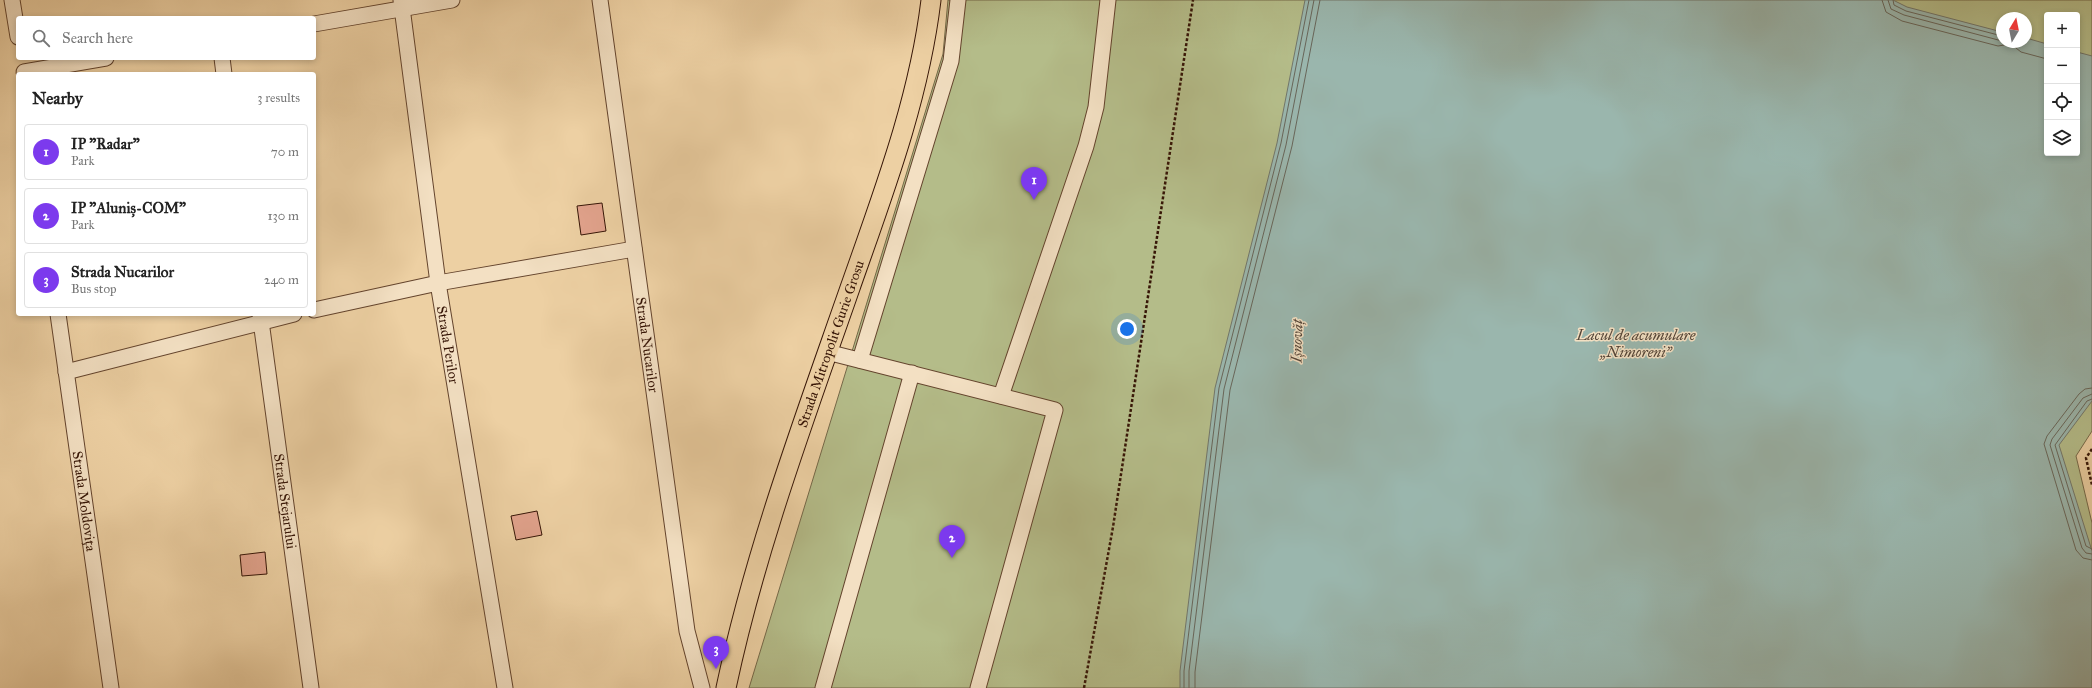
<!DOCTYPE html>
<meta charset="utf-8">
<style>
body{margin:0;font-family:"IM FELL Great Primer",serif;background:#f2f2f2;color:#222}
.controls{position:absolute;right:12px;top:12px;display:grid;overflow:hidden;border-radius:4px;box-shadow:0 2px 6px #0003}
.controls button{width:36px;height:36px;display:grid;place-items:center;padding:0;border:0;border-bottom:1px solid #e0e0e0;background:#fff;color:#222;font:20px sans-serif}
.compass{position:absolute;left:1996px;top:12px;width:36px;height:36px;border-radius:50%;background:#fff;box-shadow:0 2px 6px #0003;rotate:10deg}
.you{position:absolute;left:1127px;top:329px;width:14px;height:14px;margin:-10px;border:3px solid #fff;border-radius:50%;background:#1a73e8;box-shadow:0 0 0 6px #1a73e833}
.badge{display:grid;place-items:center;width:26px;height:26px;border-radius:50%;background:#7c3aed;color:#fff;font-size:13px;font-weight:700}
.pin{position:absolute;translate:-50% -33px;filter:drop-shadow(0 1px 2px #0008)}
.pin::after{content:'';position:absolute;top:21px;width:14px;height:12px;background:inherit;clip-path:polygon(0 0,100% 0,50% 100%)}
.list{margin:0;padding:0;list-style:none}
h2{display:flex;justify-content:space-between;align-items:center;height:52px;margin:0;padding:0 16px;font-size:17px}
h2 small{font-size:13px;font-weight:400;color:#767676}
.list li{display:grid;grid-template-columns:26px 1fr auto;gap:12px;align-items:center;box-sizing:border-box;height:56px;margin:0 8px 8px;padding:0 8px;border:1px solid #e0e0e0;border-radius:4px}
.list b{display:block;font-size:15px;white-space:nowrap}
.list p{margin:0;font-size:13px;white-space:nowrap;color:#767676}
.list em{font-size:13px;font-style:normal;color:#767676}
.icon{flex:none;width:22px;height:22px;fill:none;stroke:currentColor;stroke-width:2;stroke-linecap:round;stroke-linejoin:round}
.map{position:relative;flex:none;width:2092px;height:688px;overflow:hidden}
.search{position:absolute;background:#fff;box-shadow:0 2px 6px #0003;left:16px;top:16px;width:300px;height:44px;display:flex;align-items:center;gap:10px;box-sizing:border-box;padding:0 14px;border-radius:4px;color:#767676;font-size:15px}
.panel{position:absolute;background:#fff;box-shadow:0 2px 6px #0003;left:16px;top:72px;width:300px;height:244px;border-radius:4px}
.map>svg:first-child{display:block}
.green{fill:#b4bc89;stroke:#756848;fill-rule:evenodd}
.water{fill:#9ab6ad;stroke:#72766a}
.lines{fill:none;stroke-linecap:round;stroke-linejoin:round}
.shore{stroke:#68665a;stroke-width:1}
.building{fill:#e2a38d;stroke:#361506}
.minor-casing{stroke:#64442d;stroke-width:17}
.major-casing{stroke:#361506;stroke-width:21}
.path{stroke:#361506;stroke-width:2.5;stroke-dasharray:3 2;stroke-linecap:butt}
.minor{stroke:#f3e0c3;stroke-width:15}
.major{stroke:#edd0a3;stroke-width:19}
.labels{text-anchor:middle;stroke-width:3;stroke-linejoin:round;paint-order:stroke}
.street-label{font-size:14px;fill:#361506;stroke:#f3e0c3}
.water-label{font-size:15px;font-style:italic;fill:#544538;stroke:#f3e0c3}
</style>
<div class="map">
<svg width="2092" height="688" viewBox="0 0 2092 688">
<rect width="100%" height="100%" fill="#edd0a3"/>
<filter id="stains"><feTurbulence type="fractalNoise" baseFrequency=".005" numOctaves="4"/><feColorMatrix values="0 0 0 0 .2 0 0 0 0 .09 0 0 0 0 .02 0 0 0 .5 -.17"/></filter>
<radialGradient id="worn" r=".72"><stop offset=".6" stop-color="#630" stop-opacity="0"/><stop offset="1" stop-color="#630" stop-opacity=".3"/></radialGradient>
<path class="green" d="M948,0H2092V431L2076,456L2092,523V653L1211,688H749L943,54ZM2047,15H2077V153H2047ZM2002,18H2026V42H2002Z"/>
<path class="water" d="M1305,0H1893L1907,7L2002,32V42H2026V38L2047,44V153H2077V52L2092,56V401L2059,445L2092,551V688H1180V671L1215,388L1277,143Z"/>
<g class="lines">
<path class="shore" d="M1882,0L1886,12L1902,21L1998,46L2011,44L2021,52L2047,59
M1888,0L1891,9L1904,15L2002,41
M1893,0L1894,5L1906,11L2002,36
M2092,388L2085,389L2079,394L2047,436L2044,444L2076,550L2083,558L2092,560
M2092,394L2083,398L2052,439L2050,445L2082,548L2086,553L2092,554
M2092,399L2087,401L2055,445L2086,546L2092,549
M1184,688V671L1219,388L1281,143L1309,0
M1189,688V671L1224,389L1286,145L1314,0
M1195,688V672L1230,390L1292,146L1320,0"/>
</g>
<path class="building" d="M602,203L606,231L581,235L577,206Z
M537,511L542,535L516,540L511,516Z
M265,552L267,574L242,576L240,555Z"/>
<g class="lines">
<g class="minor-casing">
<g id="minor">
<path d="M12,0L18,37"/>
<path id="s1" d="M401,0L438,283L505,688"/>
<path id="s2" d="M600,0L687,631L702,688"/>
<path d="M314,24L452,0"/>
<path d="M222,58L224,74"/>
<path d="M24,72L106,58"/>
<path d="M314,310L438,283L634,249"/>
<path id="s3" d="M58,314L111,688"/>
<path id="s4" d="M260,314L311,688"/>
<path d="M827,352L1055,410L978,688"/>
<path d="M860,360L951,61L958,0"/>
<path d="M66,372L294,314"/>
<path d="M1001,396L1086,146L1096,107L1108,0"/>
<path d="M823,688L912,373"/>
</g>
</g>
<g class="major-casing">
<g id="major">
<path id="s5" d="M726,688C755,551 804,420 850,288C883,194 919,100 931,0"/>
</g>
</g>
<path class="path" d="M2092,449L2086,458L2092,485
M1084,688L1113,527L1193,0"/>
<use href="#minor" class="minor"/>
<use href="#major" class="major"/>
</g>
<g class="labels">
<g class="street-label">
<text dy="5" stroke="none"><textPath href="#s5" startOffset="360">Strada Mitropolit Gurie Grosu</textPath></text>
<text dy="5" stroke="none"><textPath href="#s1" startOffset="348">Strada Perilor</textPath></text>
<text dy="5" stroke="none"><textPath href="#s2" startOffset="348">Strada Nucarilor</textPath></text>
<text dy="5" stroke="none"><textPath href="#s3" startOffset="189">Strada Moldovița</textPath></text>
<text dy="5" stroke="none"><textPath href="#s4" startOffset="189">Strada Stejarului</textPath></text>
</g>
<g class="water-label">
<text x="1636" y="340">Lacul de acumulare<tspan x="1636" dy="17">„Nimoreni”</tspan></text>
<text transform="translate(1297 341) rotate(-89)" y="5">Ișnovăț</text>
</g>
</g>
<rect width="100%" height="100%" filter="url(#stains)"/>
<rect width="100%" height="100%" fill="url(#worn)"/>
</svg>
<div class="controls">
<button>+</button>
<button>−</button>
<button><svg class="icon" aria-label="locate" viewBox="0 0 24 24"><circle cx="12" cy="12" r="6"/><path d="M12 2v4M12 18v4M2 12h4M18 12h4"/></svg></button>
<button><svg class="icon" aria-label="layers" viewBox="0 0 24 24"><path d="M12 4l9 5-9 5-9-5zM3 14l9 5 9-5"/></svg></button>
</div>
<svg class="compass" viewBox="-18 -18 36 36"><path d="M0-13l5 13h-10z" fill="#e53935"/><path d="M0 13l5-13h-10z" fill="#767676"/></svg>
<div class="you"></div>
<div class="pin badge" style="left:1034px;top:200px">1</div>
<div class="pin badge" style="left:952px;top:558px">2</div>
<div class="pin badge" style="left:716px;top:669px">3</div>
<div class="search"><svg class="icon" aria-label="search" viewBox="0 0 24 24"><circle cx="10" cy="10" r="6"/><path d="M15 15l6 6"/></svg>Search here</div>
<section class="panel">
<h2>Nearby<small>3 results</small></h2>
<ul class="list">
<li><span class="badge">1</span><div><b>IP &quot;Radar&quot;</b><p>Park</p></div><em>70 m</em></li>
<li><span class="badge">2</span><div><b>IP &quot;Aluniș-COM&quot;</b><p>Park</p></div><em>130 m</em></li>
<li><span class="badge">3</span><div><b>Strada Nucarilor</b><p>Bus stop</p></div><em>240 m</em></li>
</ul>
</section>
</div>
